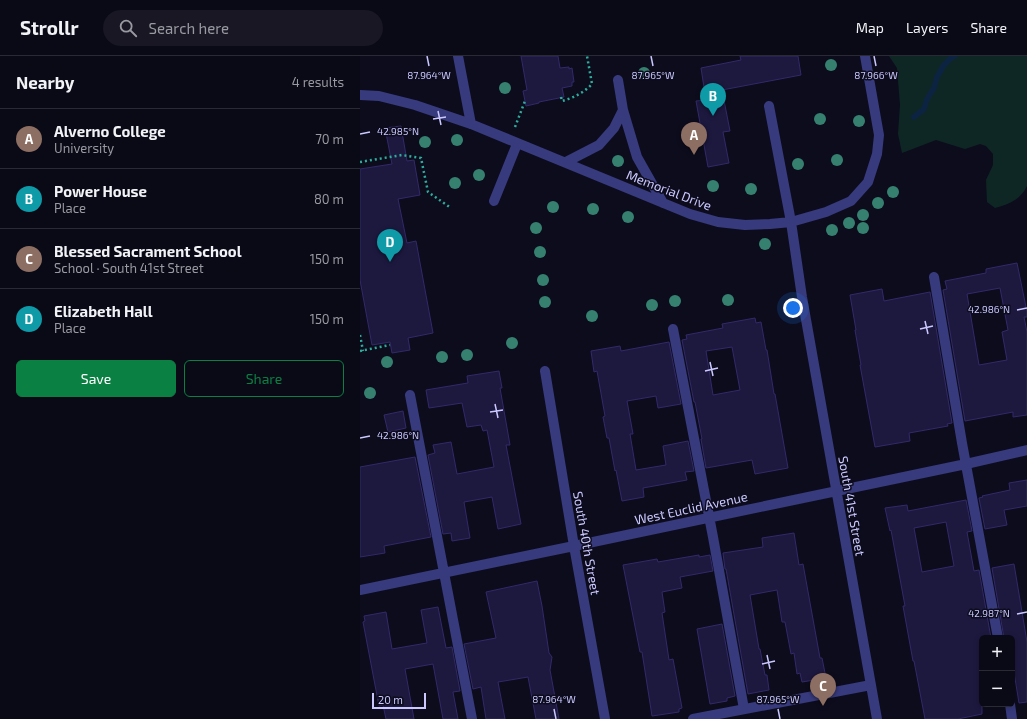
<!DOCTYPE html>
<meta charset="utf-8">
<style>
body{margin:0;font-family:"Exo 2",sans-serif;background:#181723;color:#f1f3f6}
.controls{position:absolute;right:12px;bottom:12px;display:grid;overflow:hidden;border-radius:6px;box-shadow:0 2px 6px #0003}
.controls button{width:36px;height:36px;display:grid;place-items:center;padding:0;border:0;border-bottom:1px solid #2a2a35;background:#0a0916;color:#f1f3f6;font:20px sans-serif}
.scale{position:absolute;left:12px;bottom:10px;width:54px;box-sizing:border-box;padding-left:4px;border:2px solid #cac8ff;border-top:0;font-size:11px;line-height:14px;white-space:nowrap;color:#cac8ff;-webkit-text-stroke:3px #0d0c1d;paint-order:stroke}
.you{position:absolute;left:433px;top:252px;width:14px;height:14px;margin:-10px;border:3px solid #fff;border-radius:50%;background:#1a73e8;box-shadow:0 0 0 6px #1a73e833}
.badge{display:grid;place-items:center;width:26px;height:26px;border-radius:50%;background:#0b8043;color:#fff;font-size:13px;font-weight:700}
.pin{position:absolute;translate:-50% -33px;filter:drop-shadow(0 1px 2px #0008)}
.pin::after{content:'';position:absolute;top:21px;width:14px;height:12px;background:inherit;clip-path:polygon(0 0,100% 0,50% 100%)}
.list{margin:0;padding:0;list-style:none}
h2{display:flex;justify-content:space-between;align-items:center;height:52px;margin:0;padding:0 16px;font-size:17px}
h2 small{font-size:13px;font-weight:400;color:#999aa1}
.list li{display:grid;grid-template-columns:26px 1fr auto;gap:12px;align-items:center;box-sizing:border-box;height:60px;padding:0 16px;border-top:1px solid #2a2a35}
.list b{display:block;font-size:15px;white-space:nowrap}
.list p{margin:0;font-size:13px;white-space:nowrap;color:#999aa1}
.list em{font-size:13px;font-style:normal;color:#999aa1}
.actions{display:flex;gap:8px;padding:12px 16px}
.actions a{flex:1;padding:9px 0;border:1px solid #0b8043;border-radius:6px;text-align:center;font-size:14px;color:#0b8043}
.actions .main{background:#0b8043;color:#fff}
.icon{flex:none;width:22px;height:22px;fill:none;stroke:currentColor;stroke-width:2;stroke-linecap:round;stroke-linejoin:round}
.map{position:relative;flex:none;width:667px;height:663px;overflow:hidden}
header{display:flex;align-items:center;gap:24px;box-sizing:border-box;height:56px;padding:0 20px;background:#0a0916;border-bottom:1px solid #2a2a35}
header strong{font-size:19px}
nav{display:flex;gap:22px;margin-inline-start:auto;font-size:14px}
.search{width:280px;height:36px;background:#181723;display:flex;align-items:center;gap:10px;box-sizing:border-box;padding:0 14px;border-radius:22px;color:#999aa1;font-size:15px}
main{display:flex}
aside{flex:1;background:#0a0916}
.map>svg:first-child{display:block}
.green{fill:#0f2724}
.lines{fill:none;stroke-linecap:round;stroke-linejoin:round}
.stream{stroke:#0c2441;stroke-width:5.5}
.building{fill:#1d183e;stroke:#312a6a;fill-rule:evenodd}
.path{stroke:#2dae9c;stroke-width:2.5;stroke-dasharray:2 3;stroke-linecap:butt}
.minor{stroke:#373a7d;stroke-width:10}
.tree{fill:#35806e}
.ticks{fill:none;stroke:#cac8ff;stroke-width:1.5}
.labels{text-anchor:middle;stroke-width:3;stroke-linejoin:round;paint-order:stroke}
.street-label{font-size:13px;fill:#cac8ff;stroke:#0d0c1d}
.ticks-label{font-size:10px;text-anchor:middle;fill:#cac8ff;stroke:#0d0c1d;stroke-width:3;stroke-linejoin:round;paint-order:stroke}
</style>
<header>
<strong>Strollr</strong>
<div class="search"><svg class="icon" aria-label="search" viewBox="0 0 24 24"><circle cx="10" cy="10" r="6"/><path d="M15 15l6 6"/></svg>Search here</div>
<nav><a>Map</a><a>Layers</a><a>Share</a></nav>
</header>
<main>
<aside>
<h2>Nearby<small>4 results</small></h2>
<ul class="list">
<li><span class="badge" style="background:#8d6e63">A</span><div><b>Alverno College</b><p>University</p></div><em>70 m</em></li>
<li><span class="badge" style="background:#0f9aa8">B</span><div><b>Power House</b><p>Place</p></div><em>80 m</em></li>
<li><span class="badge" style="background:#8d6e63">C</span><div><b>Blessed Sacrament School</b><p>School · South 41st Street</p></div><em>150 m</em></li>
<li><span class="badge" style="background:#0f9aa8">D</span><div><b>Elizabeth Hall</b><p>Place</p></div><em>150 m</em></li>
</ul>
<div class="actions"><a class="main">Save</a><a>Share</a></div>
</aside>
<div class="map">
<svg width="667" height="663" viewBox="0 0 667 663">
<rect width="100%" height="100%" fill="#0d0c1d"/>
<path class="green" d="M529,0H667V130C660,144 650,148 635,152L627,146L626,124L633,109V98L626,90L620,88L605,93L576,84L542,97L538,78L540,49L537,12Z"/>
<g class="lines">
<path class="stream" d="M554,61L564,53L567,43L574,32L577,21L584,9L591,2L595,0"/>
</g>
<path class="building" d="M161,0H198L200,12L209,11V13L212,12L214,26H212V30L202,32L204,41L179,46V47L166,50L163,35L167,34Z
M380,0H438L441,19L362,34L370,75L363,76L369,107L348,111L336,45L346,44L341,12L381,4Z
M41,70L47,105L54,104L60,139L38,143L47,187L56,185L73,277L48,282L50,294L32,297L30,286L12,289L0,224V113L32,108L25,72Z
M657,207L667,256V261H664L667,276V359L653,361V356L605,365L583,234L587,233L585,225L626,217V213ZM640,232L648,274L642,276L647,304L619,309L607,238Z
M522,233L524,245L570,236L592,367L587,368L588,370L549,377L550,385L515,391L500,309H501L495,274H496L490,239Z
M395,262L396,267L401,266L406,294H407L414,338H415L428,412L395,418L392,404L346,412L341,383H342L335,346H334L322,284L327,283L326,279L363,272L362,268ZM372,291L380,334L353,339L346,295Z
M309,286L321,348L298,352L296,340L267,345L273,378H270L276,414L306,409L303,390L328,385L334,415L325,416L327,424L283,432L284,441L262,445L256,414L255,415L249,382H247L243,361L245,360L237,315L234,316L231,295L260,290L261,295Z
M139,315L142,332H140L150,389H146L161,468L138,473L132,441L104,446L110,482L92,485L91,477L83,478L68,399L75,397L73,389L91,386L97,418L134,411L127,374L123,375L121,369L107,371L102,347L69,352L66,334L108,327L107,320Z
M43,355L46,372L28,376L24,359Z
M55,401L71,481L24,490L25,497L0,501V411Z
M667,424V450L644,454L647,469L625,473L619,442L623,441L622,440L650,434L649,427Z
M606,444L612,475L607,476L614,515L619,514L631,582H622V658L598,663H565L554,605H553L543,550H545L531,474L530,475L525,452L547,449L548,455ZM586,466L594,510L562,516L554,472Z
M434,477L439,509L443,508L460,602H462L466,622L442,626L440,617L437,618L434,597L431,598L425,566H422L417,534L390,539L399,593H400L405,619H407L409,634L388,638L366,513H365L363,497L403,491L402,482Z
M339,499V501L350,499L353,515L320,521L322,532L302,536L305,556L302,557L309,604L313,603L322,652L319,653V656L292,660L282,596H280L263,509L297,503L298,506Z
M654,508L667,586V646L659,647L652,604V582H644L632,512Z
M177,525L182,550L189,597L192,601L190,614L199,663H176L168,621L138,626L145,663H126L121,631L113,633L104,588L136,582L126,536Z
M78,551L86,592L92,591L100,635L93,636L98,663H83L73,608L45,613L54,663H26L23,649L19,650L3,566L5,565L4,560L26,556L32,593L67,587L61,554Z
M362,568L375,640L367,642V645L350,648L337,573Z"/>
<g class="lines">
<path class="path" d="M201,41L202,45C213,42 225,36 232,28L227,0
M155,71L165,45
M0,106L42,99L61,102L68,136L91,152
M0,279L3,295
M0,295L30,289"/>
<path class="minor" d="M98,0L111,68
M258,24L263,54L277,101L303,147
M0,39L19,40L55,49L111,68L330,158L358,166L385,169L410,168L431,166L466,156L491,145L508,126L517,98L519,79L505,0
M409,50L431,166L442,241L517,663
M206,106L239,89L254,72L263,54
M134,145L157,88
M574,221L602,387L638,582
M313,273L353,481L384,653
M185,315L214,490L245,663
M50,339L112,663
M0,534L214,490L606,408L667,394
M650,648L652,663
M333,663L511,629"/>
</g>
<g class="tree">
<circle cx="471" cy="9" r="6"/>
<circle cx="284" cy="17" r="6"/>
<circle cx="145" cy="32" r="6"/>
<circle cx="460" cy="63" r="6"/>
<circle cx="499" cy="65" r="6"/>
<circle cx="97" cy="84" r="6"/>
<circle cx="65" cy="86" r="6"/>
<circle cx="477" cy="104" r="6"/>
<circle cx="258" cy="105" r="6"/>
<circle cx="438" cy="108" r="6"/>
<circle cx="119" cy="119" r="6"/>
<circle cx="95" cy="127" r="6"/>
<circle cx="353" cy="130" r="6"/>
<circle cx="391" cy="133" r="6"/>
<circle cx="533" cy="136" r="6"/>
<circle cx="518" cy="147" r="6"/>
<circle cx="193" cy="151" r="6"/>
<circle cx="233" cy="153" r="6"/>
<circle cx="503" cy="159" r="6"/>
<circle cx="268" cy="161" r="6"/>
<circle cx="489" cy="167" r="6"/>
<circle cx="176" cy="172" r="6"/>
<circle cx="503" cy="172" r="6"/>
<circle cx="472" cy="174" r="6"/>
<circle cx="405" cy="188" r="6"/>
<circle cx="180" cy="196" r="6"/>
<circle cx="183" cy="224" r="6"/>
<circle cx="368" cy="244" r="6"/>
<circle cx="315" cy="245" r="6"/>
<circle cx="185" cy="246" r="6"/>
<circle cx="292" cy="249" r="6"/>
<circle cx="232" cy="260" r="6"/>
<circle cx="152" cy="287" r="6"/>
<circle cx="107" cy="299" r="6"/>
<circle cx="82" cy="301" r="6"/>
<circle cx="27" cy="306" r="6"/>
<circle cx="10" cy="337" r="6"/>
</g>
<path class="ticks" d="M67,0L69,10M291,0L293,10M514,0L516,10M78,55L81,69M73,63L86,61M0,78L10,76M657,254L667,252M565,265L568,278M560,273L573,270M350,306L353,320M345,315L358,312M135,348L138,362M130,356L143,354M0,382L10,380M657,558L667,556M407,599L410,613M402,608L415,605M194,653L196,663M418,653L420,663"/>
<g class="labels">
<g class="street-label">
<text transform="translate(309 134) rotate(21)" y="5">Memorial Drive</text>
<text transform="translate(492 450) rotate(80)" y="5">South 41st Street</text>
<text transform="translate(331 452) rotate(-12)" y="5">West Euclid Avenue</text>
<text transform="translate(227 487) rotate(80)" y="5">South 40th Street</text>
</g>
</g>
<g class="ticks-label">
<text x="69" y="23">87.964°W</text>
<text x="293" y="23">87.965°W</text>
<text x="516" y="23">87.966°W</text>
<text x="38" y="79">42.985°N</text>
<text x="629" y="257">42.986°N</text>
<text x="38" y="383">42.986°N</text>
<text x="629" y="561">42.987°N</text>
<text x="194" y="647">87.964°W</text>
<text x="418" y="647">87.965°W</text>
</g>
</svg>
<div class="controls">
<button>+</button>
<button>−</button>
</div>
<div class="scale">20 m</div>
<div class="you"></div>
<div class="pin badge" style="left:334px;top:99px;background:#8d6e63">A</div>
<div class="pin badge" style="left:353px;top:60px;background:#0f9aa8">B</div>
<div class="pin badge" style="left:463px;top:650px;background:#8d6e63">C</div>
<div class="pin badge" style="left:30px;top:206px;background:#0f9aa8">D</div>
</div>
</main>
